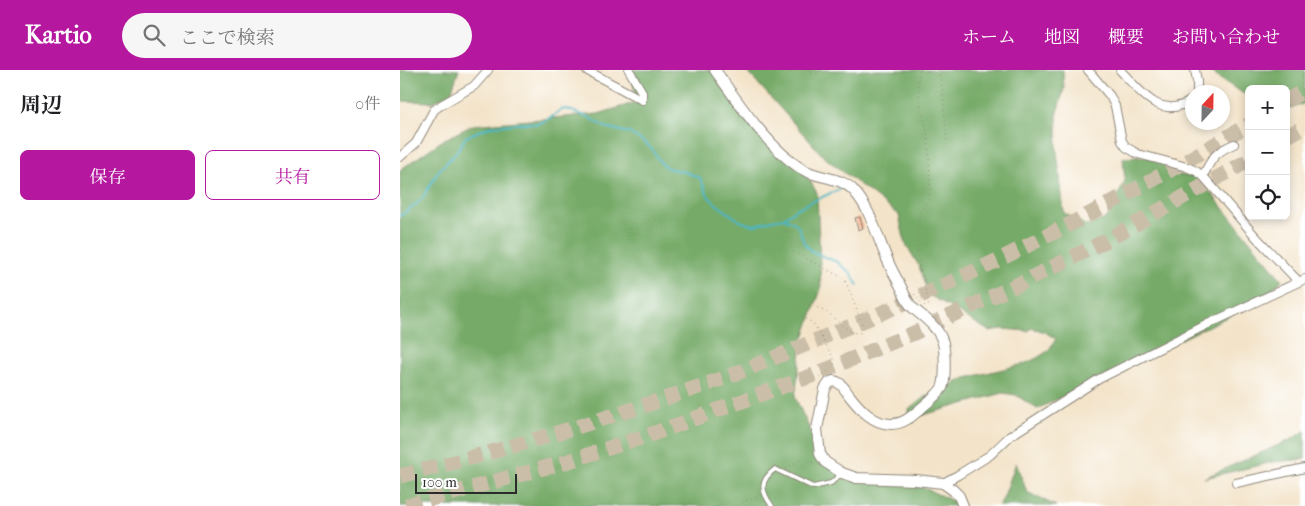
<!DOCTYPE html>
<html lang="ja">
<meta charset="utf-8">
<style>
body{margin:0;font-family:"IM FELL French Canon","Noto Serif JP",serif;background:#f6f6f6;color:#202124}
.controls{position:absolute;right:15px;top:15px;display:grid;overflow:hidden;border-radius:8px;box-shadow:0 2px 8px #0003}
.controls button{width:45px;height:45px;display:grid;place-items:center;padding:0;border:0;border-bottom:1px solid #e0e0e0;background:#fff;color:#202124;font:25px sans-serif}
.compass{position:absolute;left:785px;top:15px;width:45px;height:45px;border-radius:50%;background:#fff;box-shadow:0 2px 8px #0003;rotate:22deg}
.scale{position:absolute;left:15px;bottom:12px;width:102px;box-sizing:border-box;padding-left:5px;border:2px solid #2b2b2b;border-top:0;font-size:14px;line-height:18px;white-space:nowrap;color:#2b2b2b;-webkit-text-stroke:4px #fff;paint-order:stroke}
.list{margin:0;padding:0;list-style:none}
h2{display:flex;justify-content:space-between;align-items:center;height:65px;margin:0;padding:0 20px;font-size:21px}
h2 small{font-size:16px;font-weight:400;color:#757577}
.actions{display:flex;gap:10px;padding:15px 20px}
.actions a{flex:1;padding:11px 0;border:1px solid #b5179e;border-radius:8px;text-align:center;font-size:18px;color:#b5179e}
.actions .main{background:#b5179e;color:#fff}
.icon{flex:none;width:28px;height:28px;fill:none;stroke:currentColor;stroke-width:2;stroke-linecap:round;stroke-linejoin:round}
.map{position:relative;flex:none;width:905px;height:436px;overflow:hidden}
header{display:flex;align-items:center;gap:30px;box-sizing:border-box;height:70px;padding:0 25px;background:#b5179e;color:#fff}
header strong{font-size:24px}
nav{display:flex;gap:28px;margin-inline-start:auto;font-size:18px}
.search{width:350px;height:45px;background:#f6f6f6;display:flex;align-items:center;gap:12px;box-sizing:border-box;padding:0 18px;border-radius:28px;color:#757577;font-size:19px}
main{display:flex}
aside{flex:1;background:#fff}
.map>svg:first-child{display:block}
.forest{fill:#76aa67;stroke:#506a49}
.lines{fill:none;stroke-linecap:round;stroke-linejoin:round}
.stream{stroke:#49b6c5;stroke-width:2}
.building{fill:#f7b08d}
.motorway-tunnel{stroke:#cbbea9;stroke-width:15;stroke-dasharray:15 8;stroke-linecap:butt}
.service-casing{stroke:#8f877a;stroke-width:6}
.minor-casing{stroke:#8f877a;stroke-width:10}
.tertiary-casing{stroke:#8f877a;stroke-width:12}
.path{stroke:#8f877a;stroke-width:1;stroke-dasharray:1 4;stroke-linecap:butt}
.service{stroke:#fff;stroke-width:4}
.minor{stroke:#fff;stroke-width:8}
.tertiary{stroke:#fff;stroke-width:10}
</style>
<header>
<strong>Kartio</strong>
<div class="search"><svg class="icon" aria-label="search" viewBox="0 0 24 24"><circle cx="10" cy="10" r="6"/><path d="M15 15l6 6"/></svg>ここで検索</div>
<nav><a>ホーム</a><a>地図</a><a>概要</a><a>お問い合わせ</a></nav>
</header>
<main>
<aside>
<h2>周辺<small>0件</small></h2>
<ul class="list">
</ul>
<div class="actions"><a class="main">保存</a><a>共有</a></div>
</aside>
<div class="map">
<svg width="905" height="436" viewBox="0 0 905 436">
<rect width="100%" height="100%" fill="#fff"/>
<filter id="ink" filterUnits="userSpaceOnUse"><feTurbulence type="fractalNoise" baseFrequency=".02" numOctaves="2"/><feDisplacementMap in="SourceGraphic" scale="10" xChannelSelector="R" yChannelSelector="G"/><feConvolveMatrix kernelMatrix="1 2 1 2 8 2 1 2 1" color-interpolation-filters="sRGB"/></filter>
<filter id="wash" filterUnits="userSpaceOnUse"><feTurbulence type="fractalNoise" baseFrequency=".0096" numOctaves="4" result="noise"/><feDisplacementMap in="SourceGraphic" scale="20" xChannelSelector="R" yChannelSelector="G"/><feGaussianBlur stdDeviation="1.12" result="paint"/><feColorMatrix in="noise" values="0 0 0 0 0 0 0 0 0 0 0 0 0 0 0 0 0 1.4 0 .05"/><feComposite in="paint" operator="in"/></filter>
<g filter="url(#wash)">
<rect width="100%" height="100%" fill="#f3e3c8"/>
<path class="forest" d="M0,0H59L51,23L33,32L0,31Z
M230,0H315L360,61L409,109L417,123L421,219L402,273L395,327L417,375L434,396L456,409L522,417L564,436H0V100L43,70L73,55L198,44L237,32Z
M346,0H663L664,19L657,43V81L664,143L687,156L707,148L725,111L723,88L750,86L780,105L798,107L882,210L856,233L637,339L616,325L603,323L523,345L509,346V339L526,326L566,308L624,294L637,288L648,281L656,269L645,262L632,258L628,261L602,259L589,261L528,224L519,196L505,173L499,145L424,87Z
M811,0H905V33L886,40V19H849V27L817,7Z
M905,361V389L873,392L804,408L892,369Z
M616,393L627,422L656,436H598L603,429Z"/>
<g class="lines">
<path class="stream" d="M0,146L14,136L22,129L39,100L54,85L66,67L74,63L92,56L128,53L138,54L153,46L160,40L166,39L188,47L205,57L229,63L244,72L252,79L261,93L267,98L285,102L300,108L308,126L316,134L340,151L348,154L355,155L372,150L384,148L396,139L442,118
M384,148L395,153L399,158L404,173L411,181L437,192L451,203L458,216"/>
</g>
<g id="blocks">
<path class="building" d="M460,147L463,158L458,160L455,148Z"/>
</g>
</g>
<g filter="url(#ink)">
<use href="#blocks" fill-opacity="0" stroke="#8f877a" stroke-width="1"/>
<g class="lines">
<path class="motorway-tunnel" d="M886,31L905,20
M886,67L905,56
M0,406C110,379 217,346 324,308C360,294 395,279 431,264C576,205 715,135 849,54
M6,436L169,391L255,363L411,306L514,263L621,213L709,169L849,90"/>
<g class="service-casing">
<path id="service" d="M372,436C361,421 359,411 375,399L413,417L431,413L442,403"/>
</g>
<g class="minor-casing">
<path id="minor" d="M186,0L242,30V22L229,0
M688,0L710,26L715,36L722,71L726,77L738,84L787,97L796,101L803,106L856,167L899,212
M720,0C741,22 760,51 792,30
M795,0L797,11V22
M0,87L16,73L34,40L41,35L74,16L88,0
M803,106C811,89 815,82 834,74
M543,413L558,405L590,385L610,366L624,357L699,309L806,255L905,209
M836,413L905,398"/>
</g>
<g class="tertiary-casing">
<path id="tertiary" d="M315,0C337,31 369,79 402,99C418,109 441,106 454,121C471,140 477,166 487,189C491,199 497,209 502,219C504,225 507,231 511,236C520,245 531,251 538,262C540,265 542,269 543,273C545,282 546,310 542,318C538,324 532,329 526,334C515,343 506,354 491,354C473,354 459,338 449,325C444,319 442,312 433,311L429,313L425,319L417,359L420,384L425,392L442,403L456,408L516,410L543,413L553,420L559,426L563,436"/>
</g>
<path class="path" d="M408,0L409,2L414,4L417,3L418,0
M538,0L542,16L547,70
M379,163L387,161L393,162C394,168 390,174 392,181L443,208L446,212L462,254C462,258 462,260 460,263C447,264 438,250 429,244C421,239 411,234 402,233C397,236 395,239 397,244L413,253L434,289C436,299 427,301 420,306V309
M514,224L525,236H528L529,234L518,189L517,158L520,142L529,129L530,124C530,106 529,87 528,69C526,48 513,21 520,0
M386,399L402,388L415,394
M338,436L344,431L360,427"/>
<use href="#service" class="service"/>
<use href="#minor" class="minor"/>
<use href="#tertiary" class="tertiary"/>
</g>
</g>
</svg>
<div class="controls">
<button>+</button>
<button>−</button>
<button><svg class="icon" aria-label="locate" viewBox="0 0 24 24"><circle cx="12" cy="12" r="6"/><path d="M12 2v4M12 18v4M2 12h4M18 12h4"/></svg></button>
</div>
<svg class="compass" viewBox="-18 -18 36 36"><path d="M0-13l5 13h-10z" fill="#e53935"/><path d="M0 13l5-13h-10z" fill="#757577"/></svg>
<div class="scale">100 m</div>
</div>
</main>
